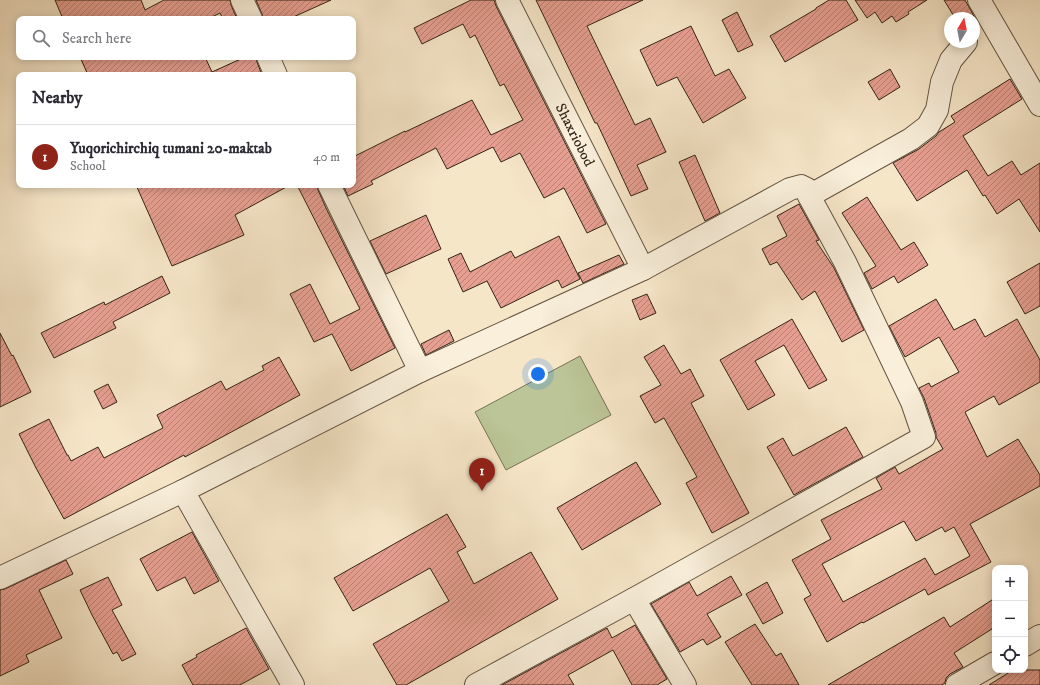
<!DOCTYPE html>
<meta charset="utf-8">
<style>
body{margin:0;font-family:"IM FELL DW Pica",serif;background:#f7f7f7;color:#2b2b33}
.controls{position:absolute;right:12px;bottom:12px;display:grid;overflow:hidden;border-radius:8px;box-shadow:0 2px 10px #0003}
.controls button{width:36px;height:36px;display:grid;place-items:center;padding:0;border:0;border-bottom:1px solid #e1e1e2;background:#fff;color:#2b2b33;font:20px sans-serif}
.compass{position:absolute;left:944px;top:12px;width:36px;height:36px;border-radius:50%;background:#fff;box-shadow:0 2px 10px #0003;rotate:10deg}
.you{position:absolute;left:538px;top:374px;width:14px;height:14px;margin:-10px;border:3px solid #fff;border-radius:50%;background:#1a73e8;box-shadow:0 0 0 6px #1a73e833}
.badge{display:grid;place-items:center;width:26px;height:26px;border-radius:50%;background:#8f2418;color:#fff;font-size:13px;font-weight:700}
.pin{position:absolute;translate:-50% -33px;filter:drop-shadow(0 1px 2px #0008)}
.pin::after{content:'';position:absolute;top:21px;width:14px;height:12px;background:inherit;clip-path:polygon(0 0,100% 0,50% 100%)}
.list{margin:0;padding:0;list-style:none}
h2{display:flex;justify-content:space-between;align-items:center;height:52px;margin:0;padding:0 16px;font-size:17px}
h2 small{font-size:13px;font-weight:400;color:#7c7c81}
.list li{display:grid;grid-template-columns:26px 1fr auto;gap:12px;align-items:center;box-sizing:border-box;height:64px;padding:0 16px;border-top:1px solid #e1e1e2}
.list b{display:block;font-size:15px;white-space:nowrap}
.list p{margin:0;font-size:13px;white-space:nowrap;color:#7c7c81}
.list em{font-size:13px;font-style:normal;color:#7c7c81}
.icon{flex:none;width:22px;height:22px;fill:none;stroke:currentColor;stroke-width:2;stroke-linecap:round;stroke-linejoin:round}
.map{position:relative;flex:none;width:1040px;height:685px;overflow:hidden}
.search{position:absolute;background:#fff;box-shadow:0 2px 10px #0003;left:16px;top:16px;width:340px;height:44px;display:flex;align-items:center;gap:10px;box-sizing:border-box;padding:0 14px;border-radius:8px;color:#7c7c81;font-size:15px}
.panel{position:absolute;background:#fff;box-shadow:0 2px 10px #0003;left:16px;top:72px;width:340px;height:116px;border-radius:8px}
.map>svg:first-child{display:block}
.green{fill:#bbc597;stroke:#777456}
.building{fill:url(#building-hatch);stroke:#332415;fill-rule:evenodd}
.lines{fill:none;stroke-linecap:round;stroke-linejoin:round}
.minor-casing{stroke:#645442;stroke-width:24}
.minor{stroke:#f9efdb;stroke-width:22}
.labels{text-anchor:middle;stroke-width:4;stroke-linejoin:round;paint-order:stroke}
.street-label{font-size:15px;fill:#332415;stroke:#f9efdb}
</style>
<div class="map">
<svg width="1040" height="685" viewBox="0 0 1040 685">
<defs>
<pattern id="building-hatch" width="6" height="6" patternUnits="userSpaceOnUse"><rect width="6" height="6" fill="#e79f91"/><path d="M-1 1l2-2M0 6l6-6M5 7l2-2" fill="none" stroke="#bc8175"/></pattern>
</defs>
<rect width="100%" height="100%" fill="#f6e6c8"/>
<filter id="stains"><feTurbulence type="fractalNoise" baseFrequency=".005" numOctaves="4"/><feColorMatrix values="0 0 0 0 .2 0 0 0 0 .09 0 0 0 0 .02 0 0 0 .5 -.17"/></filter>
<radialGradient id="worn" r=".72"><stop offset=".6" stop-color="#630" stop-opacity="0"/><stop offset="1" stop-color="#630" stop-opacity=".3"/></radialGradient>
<path class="green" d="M580,356L611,415L506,470L475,412Z"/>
<path class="building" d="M55,0H141L145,10L164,0H230L231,5L237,19H223L220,13L208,19H63Z
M256,0H331L289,19H263L262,14Z
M471,0H494L496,6L606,224L587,233L564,188L544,198L520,153L501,162L493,147L447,169L436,148L371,181L373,184L348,196L343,185H353V157L405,131V132L472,100L491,135L523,120L504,84L500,86L475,35L470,38L463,24L422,44L414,28Z
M536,0H643L587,26L635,125L650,118L666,152L637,165L648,189L631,196L597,123H595Z
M829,0H846L858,20L785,62L770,36L816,9V8Z
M855,0H927L908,12L909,14L896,22L892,16L882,23L875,12L867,18Z
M944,0H965L975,18H955Z
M737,12L753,45L738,52L722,20Z
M691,26L715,76L729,69L746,98L703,123L677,77L657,86L640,50Z
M80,57H205L212,72L245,57H256L257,62L262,75H88Z
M890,69L900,87L879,100L868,82Z
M1010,79L1022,99L963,136L988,176L1012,161L1021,175L1040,163V232L1019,199L997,214L985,195L983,196L967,170L917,201L893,163L919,149L936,136L939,132L955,122L951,116Z
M695,155L720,213L705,221L679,162Z
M136,185H290L235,215L244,235L172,266Z
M297,185H317L318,190L326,208L395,348L351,371L332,334L314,342L290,294L310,284L330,324L360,309Z
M867,197L901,250L914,242L928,265L898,283L894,276L872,289L864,273L876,266L842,213Z
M799,204L819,240L816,241L834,268L864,330L842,342L815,291L802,300L777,262L770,265L762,249L787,236L777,216Z
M426,215L441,249L386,274L370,241Z
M559,236L580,279L562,288L558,280L501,308L487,281L463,292L448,259L461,253L470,272L511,251L515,258Z
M619,255L624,264L583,283L578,273Z
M1040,263V306L1025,314L1007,282Z
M162,276L170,293L113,322L116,328L54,358L41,333L104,302L105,305Z
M647,294L656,313L640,320L632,300Z
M936,299L954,330L975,319L985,337L1017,319L1040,360V382L999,405L994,396L965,412L987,457L1018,439L1040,475V486L970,524L991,562L928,595L925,589L863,623L862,622L827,642L804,599L811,595L792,560L831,539L821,520L882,489L876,478L895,467L899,474L943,449L936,437V433L924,398L919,388L929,383L931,387L959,372L939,337L905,357L889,326ZM904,521L916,541L942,527L945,532L954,527L970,556L935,575L925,558L843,602L822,564Z
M792,319L827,380L809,389L784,345L755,361L775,395L748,410L720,360Z
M449,330L454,341L426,355L421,344Z
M0,333L12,356L13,355L31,392L0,407Z
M664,345L681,374L690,369L704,396L691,403L749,513L712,533L686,483L697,477L664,418L655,423L640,396L661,385L644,357Z
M279,357L300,395L185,457L184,455L64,519L36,468L19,434L49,419L67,455H68L71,461L98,447L104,458L163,428L157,415L221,381L226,390L264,370L262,366Z
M108,384L117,402L103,409L94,391Z
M846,427L863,457L794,495L767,447L783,438L793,456Z
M636,462L661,504L582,550L557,508Z
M447,514L466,547L457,552L474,584L531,552L558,599L406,685H397L373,644L449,601L430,568L353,611L334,578Z
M192,532L219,581L194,594L185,577L157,591L140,559Z
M66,560L73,574L39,590L62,638L26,655L29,662L0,676V590L5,589Z
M731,576L742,595L707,614L721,637L707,645L703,639L680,652L651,604L689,582L697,596Z
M108,577L122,605L112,610L136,654L122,661L117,652L113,654L92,615L80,590Z
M767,582L783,613L763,624L746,594Z
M995,598V627L954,653L963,667L950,674L946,678L945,683L942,685H828L944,617L950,627Z
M755,624L776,656L781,653L799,685H752L725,642Z
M635,625L667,679L657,685H632L613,650L568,675L574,685H502L607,628L612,638Z
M246,628L269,669L240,685H193L182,665L197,657L196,655Z
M1013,670H1040V685H989Z"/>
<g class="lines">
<g class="minor-casing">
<g id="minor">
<path d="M242,0L251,19"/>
<path id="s1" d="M507,0L643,269"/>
<path d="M979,0L1040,105"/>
<path d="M268,57L276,75"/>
<path d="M329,185L420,371"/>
<path d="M183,491L293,685"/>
<path d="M0,578L183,491L420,371L643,269L790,189L801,186L807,189L809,196L911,139L928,126L937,110L942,82L951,60L966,42"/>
<path d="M634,599L685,685"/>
<path d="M1025,645L1040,636"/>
<path d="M476,685L634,599L924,437L912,402L845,262L809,196"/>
<path d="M957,685L995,663"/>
</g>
</g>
<use href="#minor" class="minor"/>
</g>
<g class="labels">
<g class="street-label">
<text dy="5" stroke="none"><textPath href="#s1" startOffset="151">Shaxriobod</textPath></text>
</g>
</g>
<rect width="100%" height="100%" filter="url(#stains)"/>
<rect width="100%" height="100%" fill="url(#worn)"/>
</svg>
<div class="controls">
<button>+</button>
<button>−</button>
<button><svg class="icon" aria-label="locate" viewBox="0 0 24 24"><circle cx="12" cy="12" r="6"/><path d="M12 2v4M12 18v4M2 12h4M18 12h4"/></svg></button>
</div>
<svg class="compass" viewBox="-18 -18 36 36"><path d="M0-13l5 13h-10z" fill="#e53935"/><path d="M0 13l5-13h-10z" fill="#7c7c81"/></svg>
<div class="you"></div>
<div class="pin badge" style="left:482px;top:491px">1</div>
<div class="search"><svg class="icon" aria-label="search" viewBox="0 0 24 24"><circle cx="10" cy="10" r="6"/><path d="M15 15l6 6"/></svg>Search here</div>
<section class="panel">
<h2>Nearby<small></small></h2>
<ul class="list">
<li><span class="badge">1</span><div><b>Yuqorichirchiq tumani 20-maktab</b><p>School</p></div><em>40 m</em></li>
</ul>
</section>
</div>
